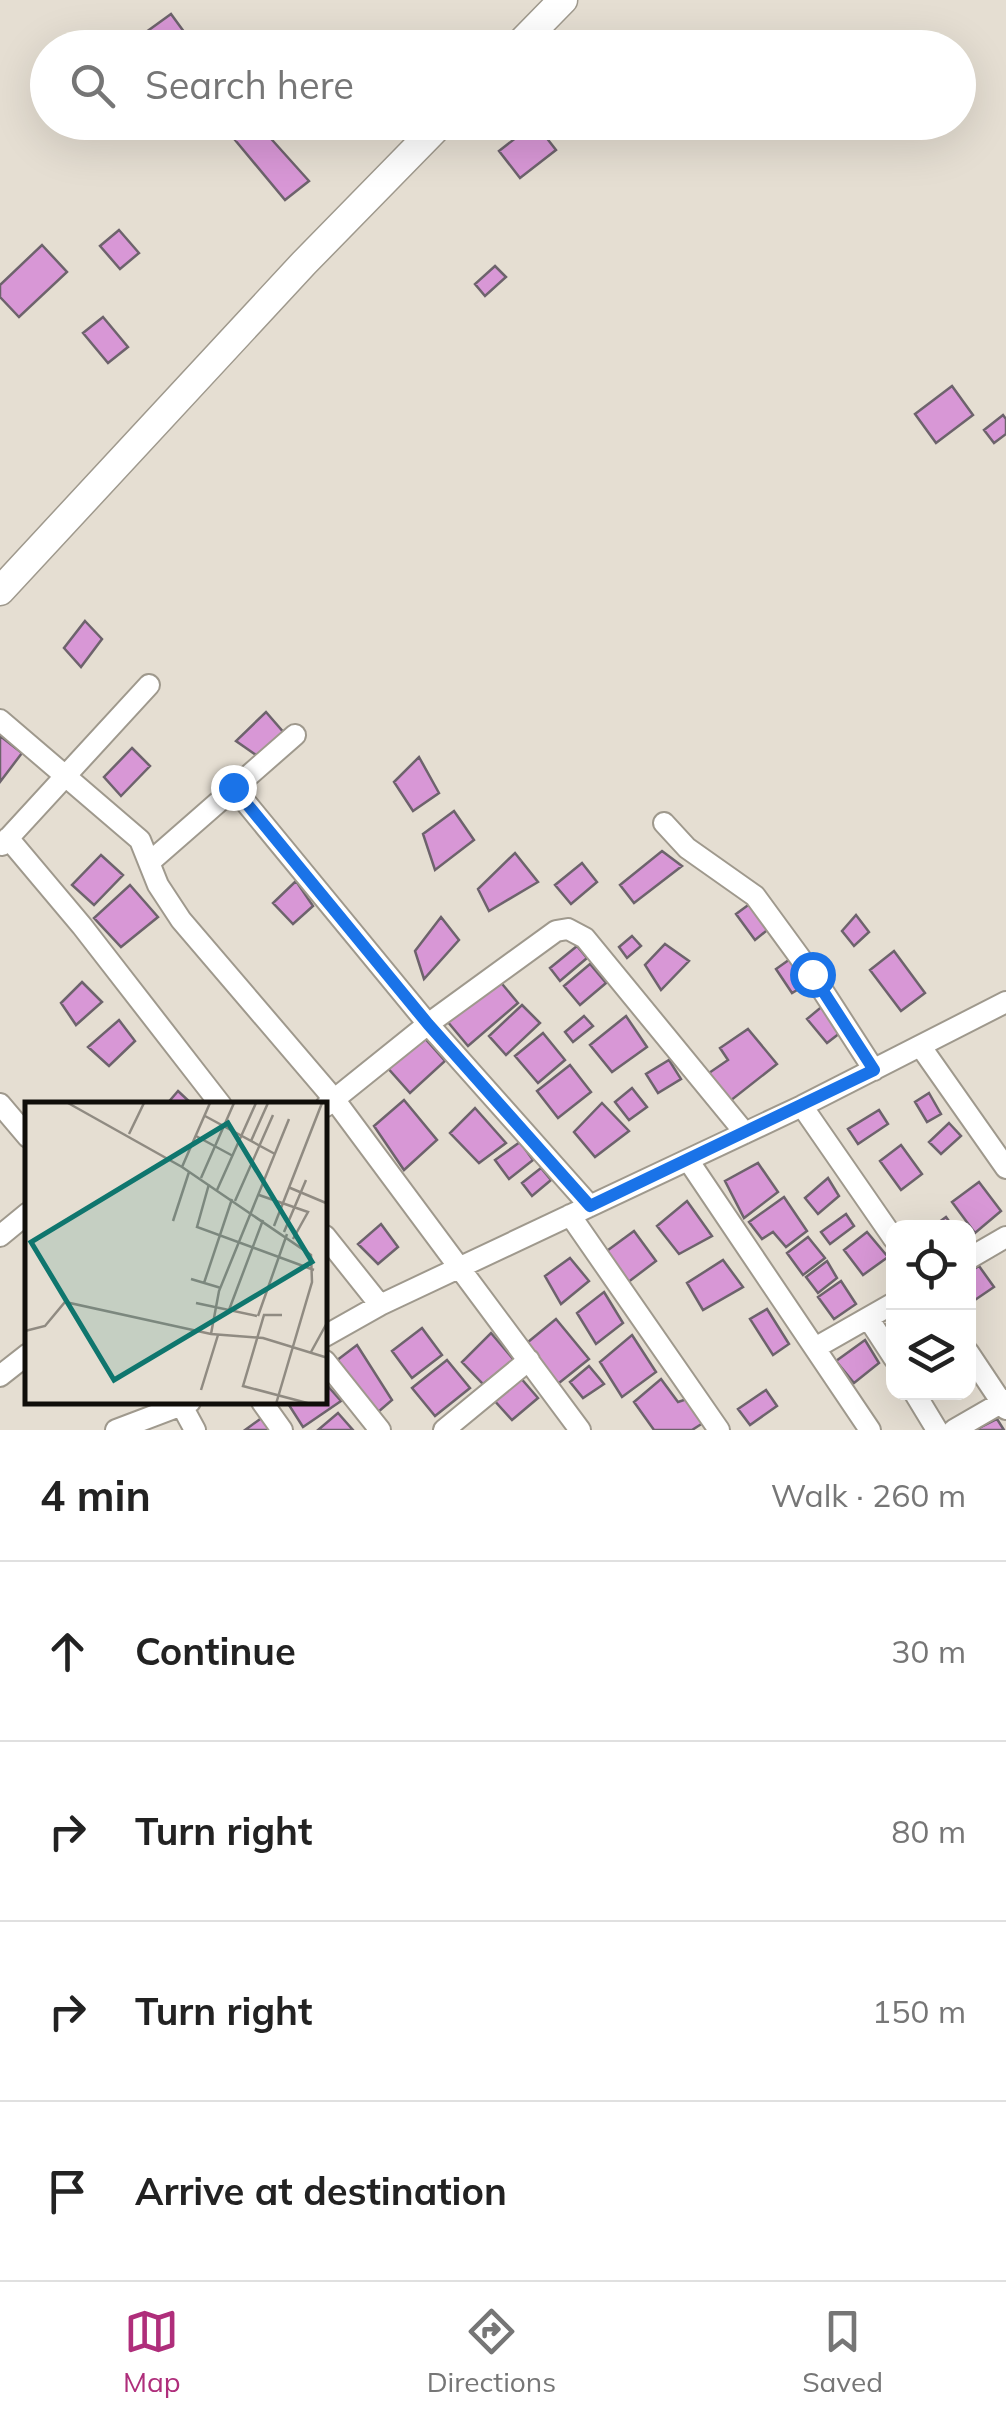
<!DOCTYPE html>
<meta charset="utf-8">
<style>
body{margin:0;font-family:Mulish,sans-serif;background:#f6f6f6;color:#222}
.controls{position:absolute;right:30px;bottom:30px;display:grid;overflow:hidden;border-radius:20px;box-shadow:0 10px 40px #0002}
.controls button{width:90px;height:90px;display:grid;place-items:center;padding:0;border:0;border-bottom:2px solid #e0e0e0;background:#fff;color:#222;font:50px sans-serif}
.stop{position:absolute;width:30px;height:30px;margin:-22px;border:8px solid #1a73e8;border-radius:50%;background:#fff}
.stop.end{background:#1a73e8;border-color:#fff;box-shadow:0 2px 10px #0008}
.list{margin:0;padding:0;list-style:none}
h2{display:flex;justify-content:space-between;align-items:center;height:130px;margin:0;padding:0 40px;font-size:42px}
h2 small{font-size:32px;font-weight:400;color:#767676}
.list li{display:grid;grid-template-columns:65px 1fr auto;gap:30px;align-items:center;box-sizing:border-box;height:180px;padding:0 40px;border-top:2px solid #e0e0e0}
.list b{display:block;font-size:38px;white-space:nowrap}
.list em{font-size:32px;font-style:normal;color:#767676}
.icon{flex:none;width:55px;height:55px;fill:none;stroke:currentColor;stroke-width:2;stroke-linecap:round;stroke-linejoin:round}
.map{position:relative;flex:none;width:1006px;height:1430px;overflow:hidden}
.search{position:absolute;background:#fff;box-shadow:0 10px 40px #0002;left:30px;right:30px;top:30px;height:110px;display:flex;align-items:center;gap:25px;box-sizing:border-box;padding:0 35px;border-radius:55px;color:#767676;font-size:38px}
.sheet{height:850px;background:#fff}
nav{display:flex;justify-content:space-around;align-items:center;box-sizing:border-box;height:140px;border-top:2px solid #e0e0e0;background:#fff;font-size:28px;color:#767676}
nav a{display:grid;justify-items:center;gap:5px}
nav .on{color:#af2e7b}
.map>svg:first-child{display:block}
.building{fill:#d897d6;stroke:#6d636c;stroke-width:2.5}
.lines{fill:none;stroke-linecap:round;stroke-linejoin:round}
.street-casing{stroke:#9f998d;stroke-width:24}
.secondary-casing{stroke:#9f998d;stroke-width:31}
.street{stroke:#fff;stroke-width:20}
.secondary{stroke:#fff;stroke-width:28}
.route{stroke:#1a73e8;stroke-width:12}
.inset-road{fill:none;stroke:#908b82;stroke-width:2.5}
.view{fill:#0f766e;fill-opacity:0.15;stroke:#0f766e;stroke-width:5}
.inset-edge{fill:none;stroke:#100e0a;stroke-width:5}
</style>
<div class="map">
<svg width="1006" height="1430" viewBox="0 0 1006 1430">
<rect width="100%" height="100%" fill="#e5ded2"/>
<path class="building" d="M171,14L190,40L179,48H124Z
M256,122L309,181L285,200L235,140Z
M535,123L556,150L520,178L499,151Z
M119,230L139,253L120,269L100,246Z
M42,245L67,272L19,317L0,297V285Z
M495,266L506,277L485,296L475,284Z
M103,317L128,347L108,363L83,333Z
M952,386L973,415L936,443L915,414Z
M1003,415L1006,419V434L994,443L984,430Z
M85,621L102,639L81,667L64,648Z
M266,712L285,734L259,757L236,741Z
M0,736L22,753L0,782Z
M132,748L150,766L121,796L104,777Z
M419,757L439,793L413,811L394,782Z
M454,811L474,840L435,870L423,834Z
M662,851L682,866L634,903L620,885Z
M515,853L538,882L489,911L478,889Z
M101,855L123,875L94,905L72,885Z
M582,863L597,882L571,904L555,885Z
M296,881L313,906L293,924L273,903Z
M130,885L158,917L121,947L94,918Z
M755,900L771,927L755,940L736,914Z
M856,915L869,932L854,946L842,931Z
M441,917L459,940L424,979L415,951Z
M632,936L641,946L627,958L619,947Z
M665,944L689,961L661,990L645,965Z
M577,946L587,958L560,981L550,968Z
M894,951L925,993L901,1011L870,970Z
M793,957L810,982L792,993L776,969Z
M590,964L606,983L580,1005L564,986Z
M498,979L518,1003L468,1046L447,1021Z
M82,982L102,1002L76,1025L61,1003Z
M825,1004L845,1029L827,1043L807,1019Z
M522,1005L540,1023L506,1055L489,1036Z
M584,1016L593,1026L573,1042L565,1032Z
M626,1016L647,1047L612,1072L590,1045Z
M119,1020L135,1041L109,1066L88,1047Z
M748,1029L777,1064L725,1105L706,1075L728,1060L720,1048Z
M543,1033L565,1060L538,1083L515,1056Z
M421,1034L445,1061L410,1093L386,1066Z
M669,1060L681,1079L658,1093L646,1074Z
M570,1065L591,1092L558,1118L537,1091Z
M632,1088L647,1107L629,1120L615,1102Z
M178,1091L193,1105H166Z
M929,1093L941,1114L927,1122L915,1102Z
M404,1100L437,1140L404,1170L374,1126Z
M602,1103L629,1131L595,1157L574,1132Z
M475,1108L506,1143L479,1163L450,1133Z
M879,1110L888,1124L858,1144L848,1129Z
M949,1123L961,1136L941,1154L929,1142Z
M520,1142L533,1160L509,1179L495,1160Z
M901,1145L922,1174L901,1190L880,1161Z
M758,1163L778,1192L744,1218L725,1181Z
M541,1168L551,1180L532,1196L522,1183Z
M828,1178L839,1196L818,1214L805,1198Z
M979,1182L1001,1211L975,1233L952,1202Z
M784,1197L807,1231L786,1247L773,1232L762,1239L749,1222Z
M687,1201L712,1236L679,1254L657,1226Z
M846,1214L854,1226L830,1244L821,1232Z
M946,1217L954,1228H931Z
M381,1224L398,1247L378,1264L358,1244Z
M634,1231L656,1261L627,1283L604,1253Z
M867,1232L888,1257L863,1275L844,1250Z
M808,1237L825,1258L803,1275L787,1253Z
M570,1258L589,1281L561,1304L545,1276Z
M723,1260L743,1287L703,1310L687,1283Z
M827,1261L837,1278L818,1293L806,1277Z
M979,1266L994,1287L969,1304L968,1273Z
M841,1281L856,1304L834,1319L818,1297Z
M604,1292L623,1323L596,1344L577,1313Z
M767,1309L789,1344L773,1355L750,1319Z
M556,1319L589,1359L554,1387L522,1347Z
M422,1328L442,1355L412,1378L392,1351Z
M491,1333L514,1360L483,1384L462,1362Z
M632,1335L656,1372L622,1397L600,1362Z
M865,1340L879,1363L854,1383L836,1361Z
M357,1345L392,1400L377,1413L336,1361Z
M447,1360L470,1388L435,1416L412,1388Z
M589,1366L604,1384L583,1398L570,1382Z
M519,1376L538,1398L512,1420L492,1398Z
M661,1379L678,1402L687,1399L703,1423L692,1430H654L634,1402Z
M325,1383L341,1401L303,1427L287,1402H325Z
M766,1390L777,1406L750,1425L738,1409Z
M338,1413L353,1430H318Z
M263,1417L274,1430H245Z
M997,1419L1004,1430H975Z"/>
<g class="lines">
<g class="street-casing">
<path id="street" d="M0,720L140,840L158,885L181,920L334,1099L580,1430
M233,787L428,1024L590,1206
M664,823L687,848L755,896L812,974L874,1070
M8,838L82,926L221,1105
M2,845L149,685
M151,861L295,735
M921,1047L1006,1168
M0,1104L28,1137
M326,1106L428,1024L556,931L568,929L585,938L745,1133
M802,1106L894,1239
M688,1160L870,1430
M570,1215L719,1430
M0,1236L28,1213
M325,1236L380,1305
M968,1259L1006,1237
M868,1318L894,1358
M325,1336L380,1305L802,1106L1006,1002
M815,1348L894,1303
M968,1352L1006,1409
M325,1361L380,1430
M0,1376L28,1354
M914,1392L937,1430
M262,1402L282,1430
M182,1406L195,1430
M116,1430L190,1402
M444,1430L529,1360
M954,1430L1006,1400"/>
</g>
<g class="secondary-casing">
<path id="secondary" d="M516,48L563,0
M0,591L304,263L442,122"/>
</g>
<use href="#street" class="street"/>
<use href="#secondary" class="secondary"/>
</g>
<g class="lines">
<path class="route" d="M233,787L428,1024L590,1206L874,1070L812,974"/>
</g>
<g transform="translate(25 1102)">
<rect width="302" height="302" fill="#e5ded2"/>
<path class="inset-road" d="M43,1L157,65L286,153L287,180L251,302M180,14L250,52M104,32L119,1M171,34L208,54M226,39L243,1M157,65L185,1M176,76L209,1M184,82L172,125L289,168M263,85L301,101M192,88L231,1M234,93L283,110L268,137M210,99L248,13M148,119L164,70M249,124L297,1M259,130L281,78M166,177L196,186M179,181L207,97M171,201L232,214M204,208L238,118M257,213H239L218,284L286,302M233,214L262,132M0,229L20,224L40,200L186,232L238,236L303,256M186,232L194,189L264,17M286,250L303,219M176,288L193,233"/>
<path class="view" d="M203,21L287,160L89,278L6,140Z"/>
<rect width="302" height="302" class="inset-edge"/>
</g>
</svg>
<div class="controls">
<button><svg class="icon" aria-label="locate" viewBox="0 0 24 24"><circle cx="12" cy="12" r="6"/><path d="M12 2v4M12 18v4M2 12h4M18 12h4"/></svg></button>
<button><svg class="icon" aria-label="layers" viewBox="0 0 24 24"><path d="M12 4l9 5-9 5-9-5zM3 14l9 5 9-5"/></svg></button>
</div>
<div class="stop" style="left:812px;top:974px"></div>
<div class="stop end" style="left:233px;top:787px"></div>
<div class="search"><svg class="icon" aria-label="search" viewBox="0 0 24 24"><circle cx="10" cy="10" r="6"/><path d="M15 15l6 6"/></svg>Search here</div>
</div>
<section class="sheet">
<h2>4 min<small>Walk · 260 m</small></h2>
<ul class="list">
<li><svg class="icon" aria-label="ahead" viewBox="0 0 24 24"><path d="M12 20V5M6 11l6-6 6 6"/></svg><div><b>Continue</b></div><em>30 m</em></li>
<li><svg class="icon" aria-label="right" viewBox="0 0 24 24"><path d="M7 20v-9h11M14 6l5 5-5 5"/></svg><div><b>Turn right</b></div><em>80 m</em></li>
<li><svg class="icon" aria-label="right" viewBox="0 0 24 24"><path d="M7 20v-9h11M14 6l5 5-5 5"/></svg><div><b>Turn right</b></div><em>150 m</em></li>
<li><svg class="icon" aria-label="arrive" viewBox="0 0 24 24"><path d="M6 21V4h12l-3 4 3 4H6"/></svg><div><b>Arrive at destination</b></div></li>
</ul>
</section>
<nav>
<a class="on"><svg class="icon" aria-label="map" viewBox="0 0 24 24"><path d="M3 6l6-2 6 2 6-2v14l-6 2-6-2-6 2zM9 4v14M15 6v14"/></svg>Map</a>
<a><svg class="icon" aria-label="directions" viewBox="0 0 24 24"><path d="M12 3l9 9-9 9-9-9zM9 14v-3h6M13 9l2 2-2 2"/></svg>Directions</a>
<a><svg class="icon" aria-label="saved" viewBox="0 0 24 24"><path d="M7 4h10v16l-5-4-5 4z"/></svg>Saved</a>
</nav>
